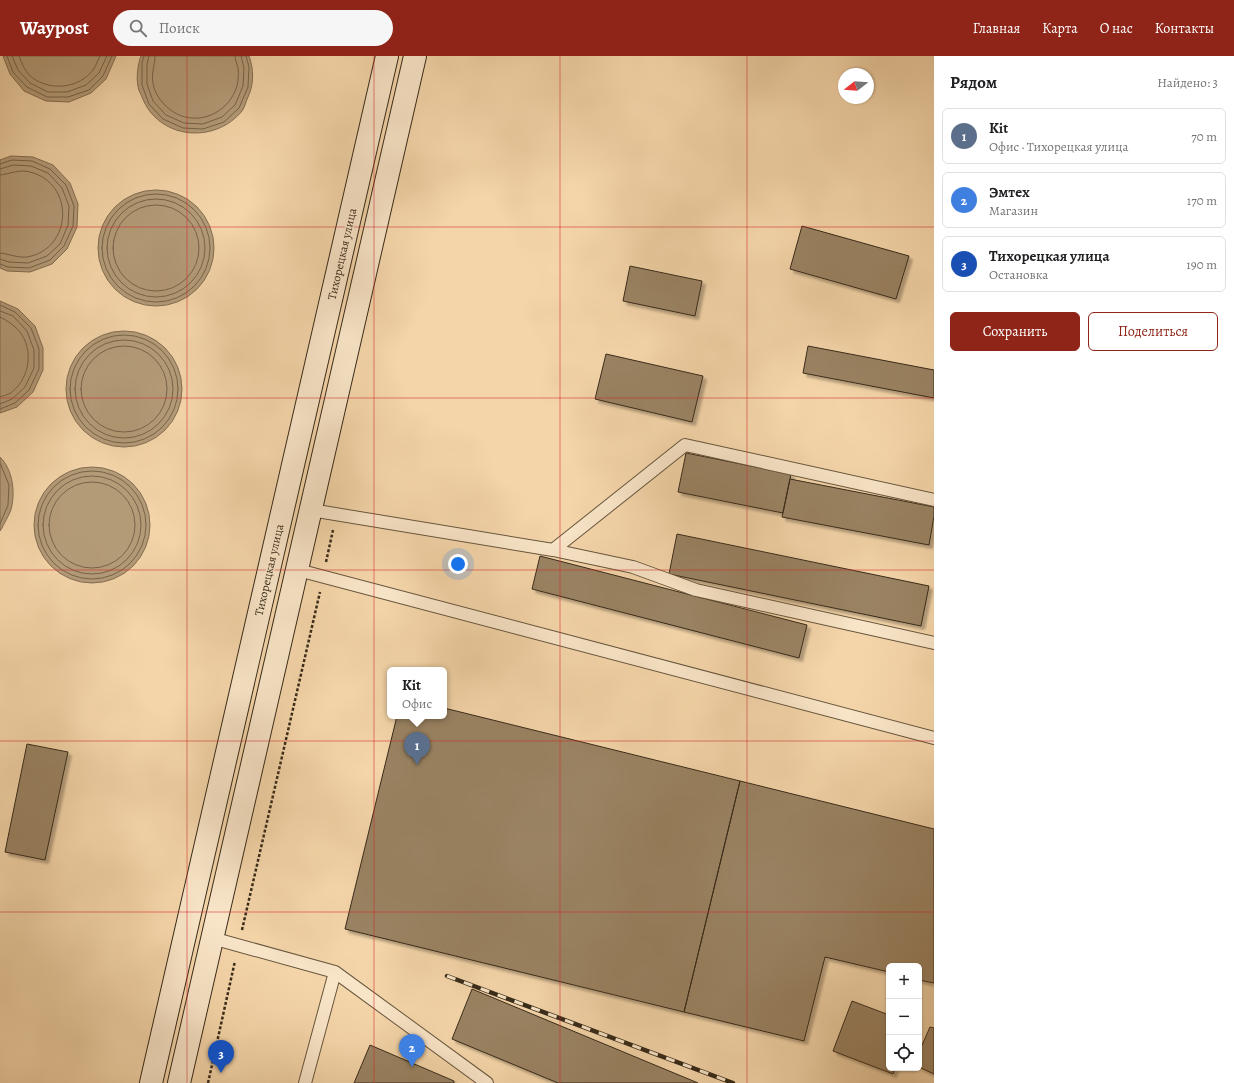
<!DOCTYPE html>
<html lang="ru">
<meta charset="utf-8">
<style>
body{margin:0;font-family:Alegreya,serif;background:#f6f6f6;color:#202124}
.controls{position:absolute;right:12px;bottom:12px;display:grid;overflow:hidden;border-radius:6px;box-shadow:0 1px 3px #0004}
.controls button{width:36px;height:36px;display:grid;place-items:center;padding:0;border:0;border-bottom:1px solid #e0e0e0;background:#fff;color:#202124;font:20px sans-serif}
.compass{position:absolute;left:838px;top:12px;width:36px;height:36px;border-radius:50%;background:#fff;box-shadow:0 1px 3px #0004;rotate:253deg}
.you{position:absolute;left:458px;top:508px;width:14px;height:14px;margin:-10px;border:3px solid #fff;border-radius:50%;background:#1a73e8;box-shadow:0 0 0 6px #1a73e833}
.badge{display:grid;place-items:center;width:26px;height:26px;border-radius:50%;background:#8f2418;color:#fff;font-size:13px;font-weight:700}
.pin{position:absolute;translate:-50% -33px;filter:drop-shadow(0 1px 2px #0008)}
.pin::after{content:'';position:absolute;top:21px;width:14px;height:12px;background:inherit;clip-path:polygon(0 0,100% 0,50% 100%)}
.popup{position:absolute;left:387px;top:611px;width:60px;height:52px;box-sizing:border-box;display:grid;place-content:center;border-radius:6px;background:#fff;filter:drop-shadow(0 1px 3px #0005);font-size:13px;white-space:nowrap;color:#757577}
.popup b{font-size:15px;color:#202124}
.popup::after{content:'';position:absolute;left:50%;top:100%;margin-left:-8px;border:8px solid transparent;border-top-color:#fff}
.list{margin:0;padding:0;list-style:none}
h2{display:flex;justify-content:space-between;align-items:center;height:52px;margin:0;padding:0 16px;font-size:17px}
h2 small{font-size:13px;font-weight:400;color:#757577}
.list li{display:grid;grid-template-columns:26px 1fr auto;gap:12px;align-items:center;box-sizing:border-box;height:56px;margin:0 8px 8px;padding:0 8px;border:1px solid #e0e0e0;border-radius:6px}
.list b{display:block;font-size:15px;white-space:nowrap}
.list p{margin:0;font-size:13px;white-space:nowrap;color:#757577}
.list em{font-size:13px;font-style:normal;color:#757577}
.actions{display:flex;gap:8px;padding:12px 16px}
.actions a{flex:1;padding:9px 0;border:1px solid #8f2418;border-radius:6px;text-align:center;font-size:14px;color:#8f2418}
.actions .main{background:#8f2418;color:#fff}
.icon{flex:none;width:22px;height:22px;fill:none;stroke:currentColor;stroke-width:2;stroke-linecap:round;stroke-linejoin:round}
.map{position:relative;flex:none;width:934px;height:1027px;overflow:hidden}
header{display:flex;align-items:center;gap:24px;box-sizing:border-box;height:56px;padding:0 20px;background:#8f2418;color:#fff}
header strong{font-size:19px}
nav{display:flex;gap:22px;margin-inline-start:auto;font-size:14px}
.search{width:280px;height:36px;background:#f6f6f6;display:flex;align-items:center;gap:10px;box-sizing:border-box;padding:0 14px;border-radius:22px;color:#757577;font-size:15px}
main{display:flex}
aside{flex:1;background:#fff}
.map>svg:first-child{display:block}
.water{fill:#b49b78;stroke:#826e52}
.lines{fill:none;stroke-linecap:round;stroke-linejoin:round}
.shore{stroke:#766349;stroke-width:1}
.building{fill:#9a8364;stroke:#382b1a;filter:url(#shadow)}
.lane-casing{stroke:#67563e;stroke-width:14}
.secondary-casing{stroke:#382b1a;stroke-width:24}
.path{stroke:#382b1a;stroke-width:2.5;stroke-dasharray:3 2;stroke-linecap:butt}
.lane{stroke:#f8e4c7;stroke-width:12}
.secondary{stroke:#f8e4c7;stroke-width:22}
.rail-casing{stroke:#382b1a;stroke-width:4.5}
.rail{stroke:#f8e4c7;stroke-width:3;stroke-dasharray:9;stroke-linecap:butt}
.grid{fill:none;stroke:#d62828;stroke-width:1;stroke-opacity:0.55}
.labels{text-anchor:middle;stroke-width:3;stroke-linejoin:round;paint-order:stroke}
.street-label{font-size:12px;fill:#382b1a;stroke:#f8e4c7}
</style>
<header>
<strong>Waypost</strong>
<div class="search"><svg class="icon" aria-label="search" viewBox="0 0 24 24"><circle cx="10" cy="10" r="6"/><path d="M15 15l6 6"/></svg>Поиск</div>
<nav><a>Главная</a><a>Карта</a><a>О нас</a><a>Контакты</a></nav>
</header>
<main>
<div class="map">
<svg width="934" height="1027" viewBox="0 0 934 1027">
<defs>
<filter id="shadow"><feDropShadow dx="3.5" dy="3.5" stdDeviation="1" flood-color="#0004"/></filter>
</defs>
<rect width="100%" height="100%" fill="#f4d5a9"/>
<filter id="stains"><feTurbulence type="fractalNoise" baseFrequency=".005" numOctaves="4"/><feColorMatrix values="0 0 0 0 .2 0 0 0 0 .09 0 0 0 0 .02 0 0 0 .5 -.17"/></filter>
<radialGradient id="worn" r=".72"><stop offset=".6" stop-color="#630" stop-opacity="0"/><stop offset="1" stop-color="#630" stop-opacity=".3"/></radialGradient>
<path class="water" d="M3,0H116L106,23L91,37L69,46L46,45L24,35L10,18Z
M141,0H249C254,14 254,28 248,41C246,45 245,51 242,55C214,89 158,83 142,41C141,38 138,34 138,30C136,22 138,7 141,0Z
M11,100L33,101L53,109L70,127L78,148L77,171L67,193L52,208L30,216L7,215L0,212V104Z
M98 192a58 58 0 1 1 116 0a58 58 0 1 1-116 0Z
M0,245L18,253L35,270L43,292V314L33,336L17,351L0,357Z
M66 333a58 58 0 1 1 116 0a58 58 0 1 1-116 0Z
M0,401C12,413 15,433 12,449C11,457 5,465 2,472L0,475Z
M34 469a58 58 0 1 1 116 0a58 58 0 1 1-116 0Z"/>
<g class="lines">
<path class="shore" d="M7,0L13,16L27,31L47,41H68L89,34L103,20L112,0
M12,0L18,14L30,27L48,36H67L86,29L99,17L107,0
M19,0C22,8 26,18 34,23C53,35 79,32 93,14C96,10 98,4 100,0
M144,0L142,7V29L149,48L163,63L183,72L203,73L224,66L239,52L248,31L249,11L246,0
M149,0L147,8V28L153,45L166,59L184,67L203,68L222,61L235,49L243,30L244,12L241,0
M155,0C155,9 151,18 153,27C154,35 159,43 164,48C188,74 227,62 237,30C238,25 239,17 238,12C237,8 235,4 235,0
M0,108L12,104L32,105L50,113L66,129L74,150L73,170L64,190L50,204L29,212L8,211L0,208
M0,113L13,109L31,110L48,117L62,132L69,150L68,169L60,188L47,200L28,207L9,206L0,203
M0,119C10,118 19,113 30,116C75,127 73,193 27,201C18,202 9,198 0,197
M102 192a54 54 0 1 1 108 0a54 54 0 1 1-108 0Z
M107 192a49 49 0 1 1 98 0a49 49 0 1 1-98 0Z
M113 192a43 43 0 1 1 86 0a43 43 0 1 1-86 0Z
M0,249L15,256L31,272L39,293V313L29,334L15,347L0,353
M0,255L13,260L27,275L34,294V312L25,331L12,343L0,348
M0,261C8,265 17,271 22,279C34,298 28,326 9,338C6,339 3,340 0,341
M70 333a54 54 0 1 1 108 0a54 54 0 1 1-108 0Z
M75 333a49 49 0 1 1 98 0a49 49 0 1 1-98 0Z
M81 333a43 43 0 1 1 86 0a43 43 0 1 1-86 0Z
M0,407L9,429L8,449L0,468
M38 469a54 54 0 1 1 108 0a54 54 0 1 1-108 0Z
M43 469a49 49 0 1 1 98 0a49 49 0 1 1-98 0Z
M49 469a43 43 0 1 1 86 0a43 43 0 1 1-86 0Z"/>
</g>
<path class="building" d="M802,170L909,200L896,243L790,213Z
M630,210L702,225L695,260L623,245Z
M808,290L934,314V342L803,317Z
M606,298L703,320L692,366L595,343Z
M686,397L791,418L783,457L678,436Z
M790,423L934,451V460L929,489L782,461Z
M677,478L929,530L921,570L669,518Z
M540,500L807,569L799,602L532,533Z
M444,652L740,725L684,956L345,873L397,660H444Z
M27,688L68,696L45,804L5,796Z
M740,725L934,773V927L919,924V910H889V916L825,901L804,985L684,956Z
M472,933L698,1027H558L452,983Z
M852,945L889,959V1012H895L893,1018L833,995Z
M930,971L934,972V1018L919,1011V996Z
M370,989L454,1025V1027H354Z"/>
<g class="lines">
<g class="lane-casing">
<path id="lane" d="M311,454L553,494L633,511L696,534L934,587
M553,494L685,389L934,444
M298,514L934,682
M212,882L335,916L305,1027
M335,916L487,1027"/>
</g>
<g class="secondary-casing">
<path id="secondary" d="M151,1027L387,0
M179,1027L415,0"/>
</g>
<path class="path" d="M326,506L333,474
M242,874L320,536
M208,1027L235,905"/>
<use href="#lane" class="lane"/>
<use href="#secondary" class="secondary"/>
<g class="rail-casing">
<path id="rail" d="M447,920L733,1027"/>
</g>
<use href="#rail" class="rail"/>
</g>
<path class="grid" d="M187,0V1027M374,0V1027M560,0V1027M747,0V1027M0,171H934M0,342H934M0,514H934M0,685H934M0,856H934"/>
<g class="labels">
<g class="street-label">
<text transform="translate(342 198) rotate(-77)" y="4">Тихорецкая улица</text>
<text transform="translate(269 514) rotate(-77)" y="4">Тихорецкая улица</text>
</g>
</g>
<rect width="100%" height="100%" filter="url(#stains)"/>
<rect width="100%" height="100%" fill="url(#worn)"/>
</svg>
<div class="controls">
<button>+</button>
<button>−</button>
<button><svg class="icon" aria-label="locate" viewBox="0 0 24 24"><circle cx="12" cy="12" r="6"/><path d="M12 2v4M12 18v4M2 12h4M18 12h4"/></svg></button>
</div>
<svg class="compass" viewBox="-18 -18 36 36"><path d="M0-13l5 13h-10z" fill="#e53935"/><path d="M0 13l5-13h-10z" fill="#757577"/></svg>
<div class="you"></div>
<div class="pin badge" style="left:417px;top:709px;background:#5c6f8a">1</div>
<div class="popup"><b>Kit</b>Офис</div>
<div class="pin badge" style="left:412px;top:1011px;background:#3f7fe0">2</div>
<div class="pin badge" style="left:221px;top:1017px;background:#1a4fb4">3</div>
</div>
<aside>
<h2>Рядом<small>Найдено: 3</small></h2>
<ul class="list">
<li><span class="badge" style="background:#5c6f8a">1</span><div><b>Kit</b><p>Офис · Тихорецкая улица</p></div><em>70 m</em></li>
<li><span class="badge" style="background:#3f7fe0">2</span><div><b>Эмтех</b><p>Магазин</p></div><em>170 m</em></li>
<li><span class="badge" style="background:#1a4fb4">3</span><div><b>Тихорецкая улица</b><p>Остановка</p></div><em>190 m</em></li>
</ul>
<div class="actions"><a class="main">Сохранить</a><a>Поделиться</a></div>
</aside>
</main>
